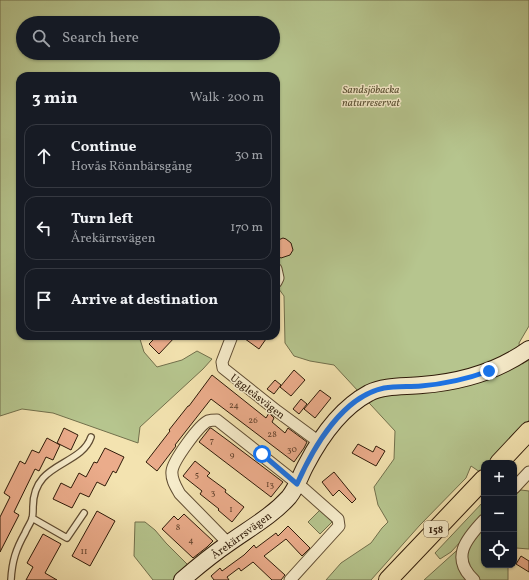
<!DOCTYPE html>
<meta charset="utf-8">
<style>
body{margin:0;font-family:Vollkorn,serif;background:#20242c;color:#f1f3f6}
.controls{position:absolute;right:12px;bottom:12px;display:grid;overflow:hidden;border-radius:8px;box-shadow:0 1px 3px #0004}
.controls button{width:36px;height:36px;display:grid;place-items:center;padding:0;border:0;border-bottom:1px solid #363941;background:#171b24;color:#f1f3f6;font:20px sans-serif}
.stop{position:absolute;width:12px;height:12px;margin:-9px;border:3px solid #1a73e8;border-radius:50%;background:#fff}
.stop.end{background:#1a73e8;border-color:#fff;box-shadow:0 1px 4px #0008}
.list{margin:0;padding:0;list-style:none}
h2{display:flex;justify-content:space-between;align-items:center;height:52px;margin:0;padding:0 16px;font-size:17px}
h2 small{font-size:13px;font-weight:400;color:#9ea1a6}
.list li{display:grid;grid-template-columns:26px 1fr auto;gap:12px;align-items:center;box-sizing:border-box;height:64px;margin:0 8px 8px;padding:0 8px;border:1px solid #363941;border-radius:12px}
.list b{display:block;font-size:15px;white-space:nowrap}
.list p{margin:0;font-size:13px;white-space:nowrap;color:#9ea1a6}
.list em{font-size:13px;font-style:normal;color:#9ea1a6}
.icon{flex:none;width:22px;height:22px;fill:none;stroke:currentColor;stroke-width:2;stroke-linecap:round;stroke-linejoin:round}
.map{position:relative;flex:none;width:529px;height:580px;overflow:hidden}
.search{position:absolute;background:#171b24;box-shadow:0 1px 3px #0004;left:16px;top:16px;width:264px;height:44px;display:flex;align-items:center;gap:10px;box-sizing:border-box;padding:0 14px;border-radius:22px;color:#9ea1a6;font-size:15px}
.panel{position:absolute;background:#171b24;box-shadow:0 1px 3px #0004;left:16px;top:72px;width:264px;height:268px;border-radius:12px}
.map>svg:first-child{display:block}
.green{fill:#b6c58e;stroke:#72704c;fill-rule:evenodd}
.building{fill:#ebac8b;stroke:#2f1b09}
.lines{fill:none;stroke-linecap:round;stroke-linejoin:round}
.lane-casing{stroke:#604d33;stroke-width:8}
.street-casing{stroke:#604d33;stroke-width:13}
.secondary-casing{stroke:#2f1b09;stroke-width:18}
.primary-casing{stroke:#2f1b09;stroke-width:20}
.lane{stroke:#f7edcc;stroke-width:5.5}
.street{stroke:#f7edcc;stroke-width:11}
.secondary{stroke:#f7edcc;stroke-width:16}
.primary{stroke:#f3e3b0;stroke-width:18}
.route{stroke:#1a73e8;stroke-width:5}
.labels{text-anchor:middle;stroke-width:3;stroke-linejoin:round;paint-order:stroke}
.number-label{font-size:9px;fill:#5e3f2a}
.shield{fill:#f7edcc;stroke:#6b5a44;stroke-width:1}
.shield-label{font-size:10px;font-weight:bold;fill:#2f1b09}
.park-label{font-size:11px;font-style:italic;fill:#584e31;stroke:#f7edcc}
.street-label{font-size:11px;fill:#2f1b09;stroke:#f7edcc}
</style>
<div class="map">
<svg width="529" height="580" viewBox="0 0 529 580">
<rect width="100%" height="100%" fill="#f3e3b0"/>
<filter id="stains"><feTurbulence type="fractalNoise" baseFrequency=".005" numOctaves="4"/><feColorMatrix values="0 0 0 0 .2 0 0 0 0 .09 0 0 0 0 .02 0 0 0 .5 -.17"/></filter>
<radialGradient id="worn" r=".72"><stop offset=".6" stop-color="#630" stop-opacity="0"/><stop offset="1" stop-color="#630" stop-opacity=".3"/></radialGradient>
<path class="green" d="M0,0H529V326L519,343L522,364L529,360V420L488,463H484V467L480,472L471,466L466,478L420,525L371,580H326L341,563L371,543L382,528L388,522L378,505L374,487L394,459L395,431L334,365L310,361L294,356L285,343L284,296L276,285V76H20V336H139L144,352L157,367L182,360L197,351L212,359L203,369L140,427L138,443L53,413L22,409L0,416ZM23,23H273V53H23Z
M521,490L529,491V549L516,548L514,550V496Z
M484,501V516L451,552L440,559L435,553Z
M320,510L332,522L320,534L308,522Z
M135,522H145L155,530L166,543L188,565L173,580H153L134,556Z
M484,526V565H508V580H424Z"/>
<path class="building" d="M283,238L286,239L291,243L293,250L290,255L281,258L276,255V241Z
M157,336H176L159,354L149,344Z
M241,336H261L266,339L259,349Z
M294,370L305,380L291,396L280,387Z
M212,375L266,418L269,413L274,418L272,422L285,433L288,428L307,442L304,448L294,462L211,399L175,445L176,446L157,471L146,462L170,431L169,430L188,406H189Z
M275,380L281,385L274,394L267,389Z
M320,390L331,398L315,418L304,409Z
M301,399L307,404L299,414L293,409Z
M64,428L78,435L71,450L57,443Z
M210,428H211L230,442L283,482L271,497L199,442Z
M47,438L60,445L53,460L46,457L39,471L35,469L14,512L19,515L0,552V517L10,497L4,493L20,461L25,464L32,450L39,453Z
M358,444L373,452L376,446L385,451L376,466L352,453Z
M105,448L124,457L116,473L113,471L105,486L97,482L89,497L80,493L72,508L53,499L61,483L71,488L79,473L86,477L94,462L97,463Z
M195,461L210,473L207,476L226,490L225,492L244,507L232,522L218,510L219,509L200,494L202,491L183,476Z
M334,472L356,499L352,503L339,490L333,496L322,482Z
M97,511L115,521L90,566L72,556Z
M184,514L213,541L207,547L193,558L162,529L174,516L178,520Z
M288,526L310,548L302,556L286,539L264,556L285,575L281,580H272L253,562L241,571L239,568L227,577L229,580H214L211,576L220,568L222,571L244,555L254,545L256,548L276,533L278,536Z
M43,534L61,544L45,573L57,580H26L33,567L27,563Z
M521,556L529,561V572L516,564Z"/>
<g class="lines">
<g class="lane-casing">
<path id="lane" d="M32,518L67,538L84,513
M11,580C12,561 16,549 25,533C27,528 30,524 32,519C33,516 33,511 33,507C33,497 36,486 43,478C57,462 84,458 91,437"/>
</g>
<g class="street-casing">
<path id="street" d="M276,269L278,278L276,282
M232,336L222,362L223,368L277,411L319,442
M514,488L529,472
M228,543L180,494C176,487 171,480 172,471C173,461 199,425 208,421C211,420 214,420 217,420L303,488L338,519L339,526L290,580
M474,580C450,558 466,539 484,520"/>
</g>
<g class="secondary-casing">
<path id="secondary" d="M182,580C197,567 213,554 229,543C250,528 272,516 289,497C297,487 300,476 306,465C320,438 341,408 369,393C385,385 405,387 422,385C461,382 497,372 529,349"/>
</g>
<g class="primary-casing">
<path id="primary" d="M499,463L529,431
M388,580L484,479"/>
</g>
<use href="#lane" class="lane"/>
<use href="#street" class="street"/>
<use href="#secondary" class="secondary"/>
<use href="#primary" class="primary"/>
</g>
<g class="lines">
<path class="route" d="M262,454L297,484C313,448 342,397 384,388C396,386 409,387 421,386C444,384 467,379 489,371"/>
</g>
<g class="labels">
<g class="number-label">
<text x="234" y="408">24</text>
<text x="253" y="423">26</text>
<text x="272" y="437">28</text>
<text x="212" y="443">7</text>
<text x="292" y="452">30</text>
<text x="232" y="458">9</text>
<text x="197" y="477">5</text>
<text x="270" y="487">13</text>
<text x="213" y="495">3</text>
<text x="231" y="512">1</text>
<text x="178" y="530">8</text>
<text x="191" y="543">4</text>
<text x="84" y="554">11</text>
</g>
<rect class="shield" x="424" y="521" width="24" height="16" rx="3"/>
<g class="shield-label">
<text x="436" y="533">158</text>
</g>
<g class="park-label">
<text x="371" y="93">Sandsjöbacka<tspan x="371" dy="13">naturreservat</tspan></text>
</g>
<g class="street-label">
<text transform="translate(258 396) rotate(38)" y="4">Uggleåsvägen</text>
<text transform="translate(241 535) rotate(-36)" y="4">Årekärrsvägen</text>
</g>
</g>
<rect width="100%" height="100%" filter="url(#stains)"/>
<rect width="100%" height="100%" fill="url(#worn)"/>
</svg>
<div class="controls">
<button>+</button>
<button>−</button>
<button><svg class="icon" aria-label="locate" viewBox="0 0 24 24"><circle cx="12" cy="12" r="6"/><path d="M12 2v4M12 18v4M2 12h4M18 12h4"/></svg></button>
</div>
<div class="stop" style="left:262px;top:454px"></div>
<div class="stop end" style="left:489px;top:371px"></div>
<div class="search"><svg class="icon" aria-label="search" viewBox="0 0 24 24"><circle cx="10" cy="10" r="6"/><path d="M15 15l6 6"/></svg>Search here</div>
<section class="panel">
<h2>3 min<small>Walk · 200 m</small></h2>
<ul class="list">
<li><svg class="icon" aria-label="ahead" viewBox="0 0 24 24"><path d="M12 20V5M6 11l6-6 6 6"/></svg><div><b>Continue</b><p>Hovås Rönnbärsgång</p></div><em>30 m</em></li>
<li><svg class="icon" aria-label="left" viewBox="0 0 24 24"><path d="M17 20v-9H6M10 6l-5 5 5 5"/></svg><div><b>Turn left</b><p>Årekärrsvägen</p></div><em>170 m</em></li>
<li><svg class="icon" aria-label="arrive" viewBox="0 0 24 24"><path d="M6 21V4h12l-3 4 3 4H6"/></svg><div><b>Arrive at destination</b></div></li>
</ul>
</section>
</div>
